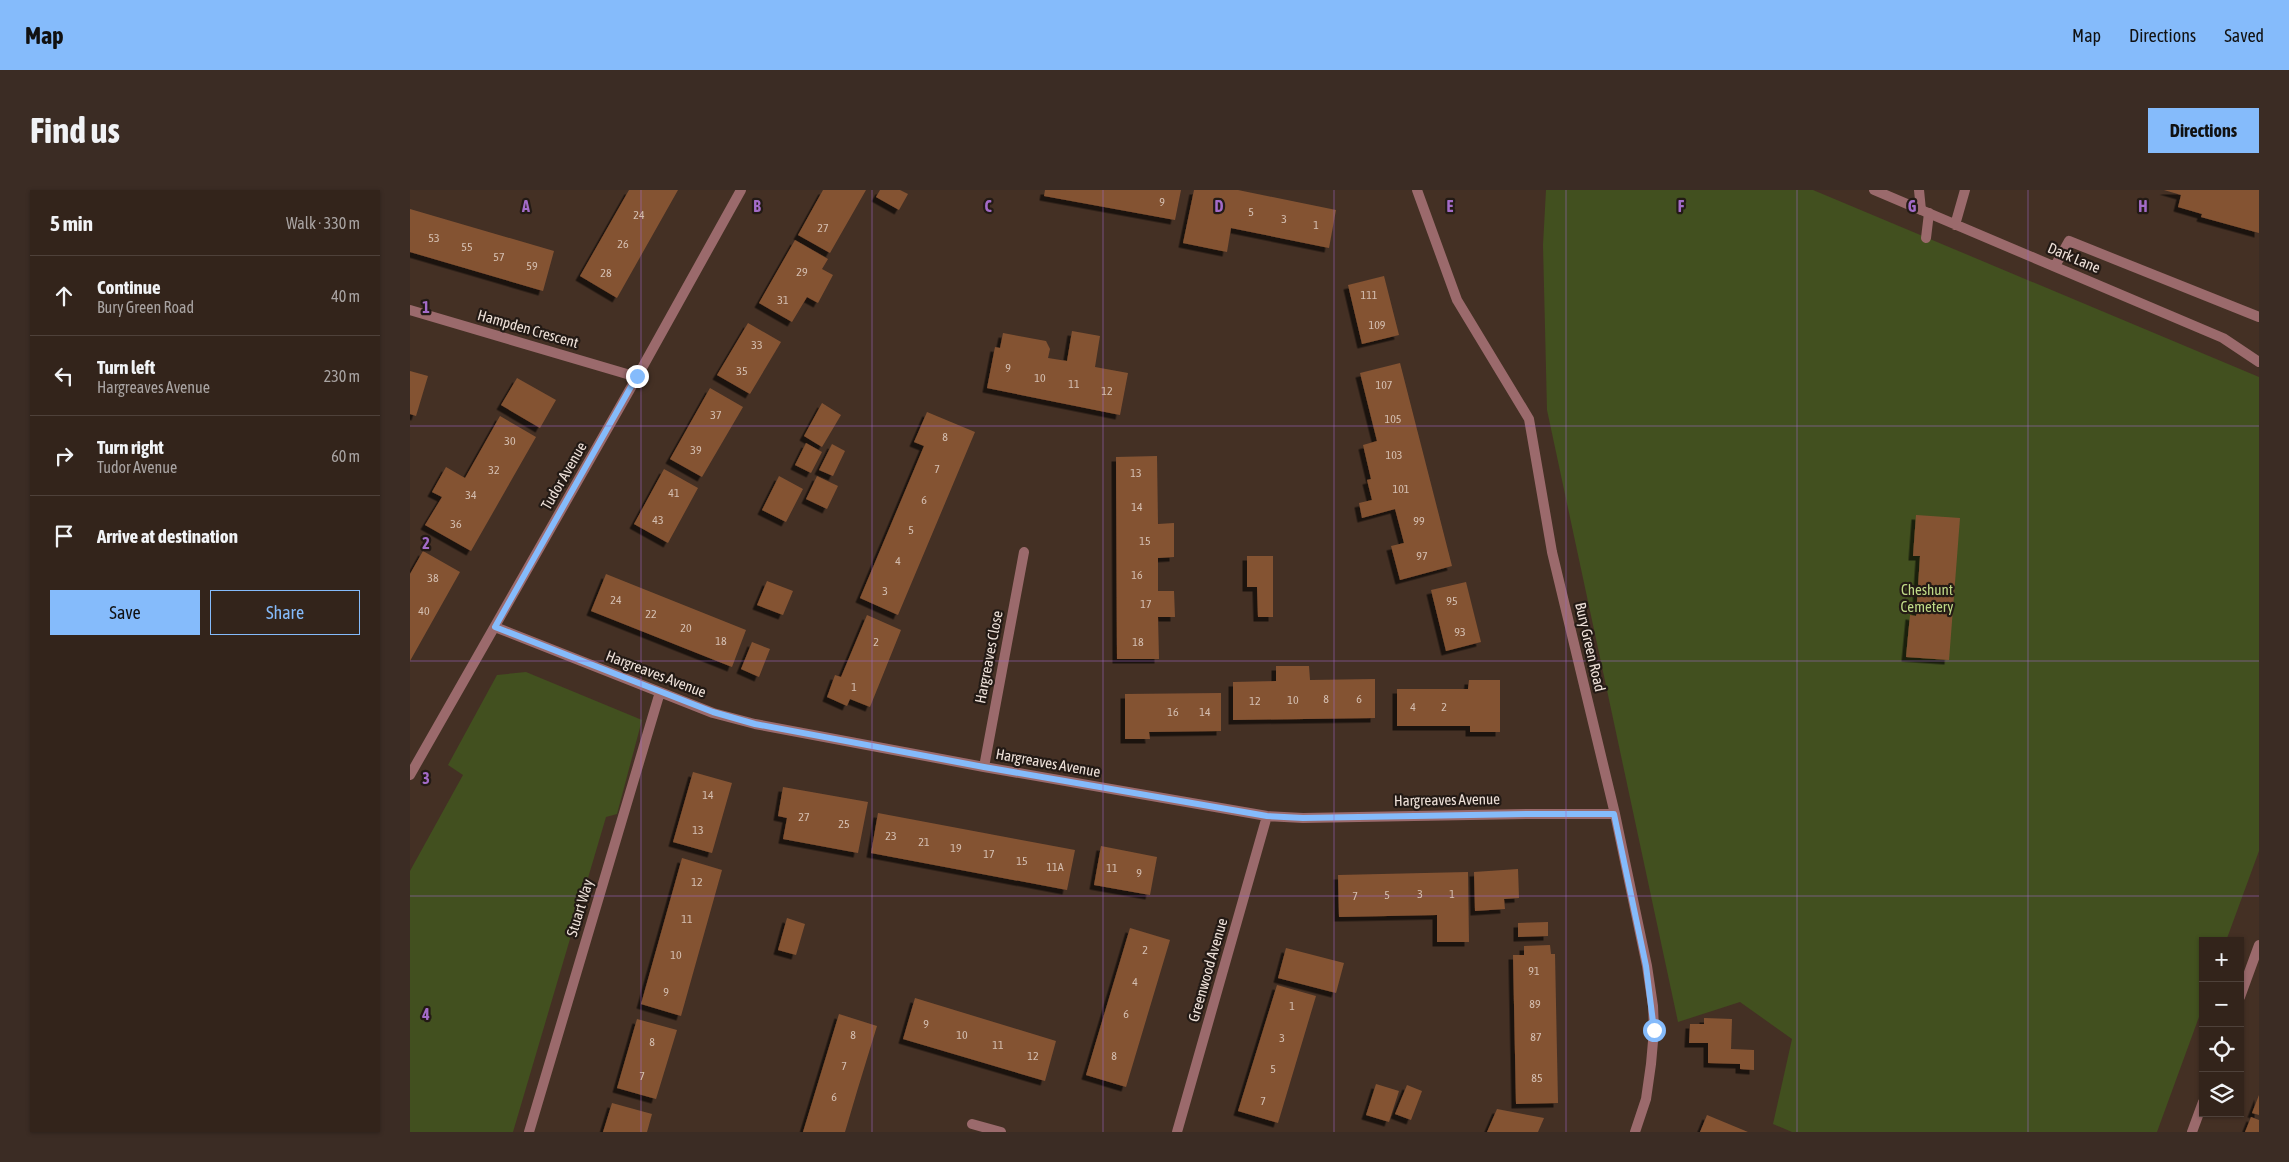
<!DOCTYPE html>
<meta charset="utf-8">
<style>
body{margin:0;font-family:"Asap Condensed",sans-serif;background:#3b2c24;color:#f1f3f6}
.controls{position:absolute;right:15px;bottom:15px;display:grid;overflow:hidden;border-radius:0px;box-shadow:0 1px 4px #0004}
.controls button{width:45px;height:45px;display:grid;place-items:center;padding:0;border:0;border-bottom:1px solid #4e413a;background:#33241b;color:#f1f3f6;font:25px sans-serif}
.stop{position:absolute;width:15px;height:15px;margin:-11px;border:4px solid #85bbfb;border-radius:50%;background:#fff}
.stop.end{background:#85bbfb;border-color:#fff;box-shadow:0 1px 5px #0008}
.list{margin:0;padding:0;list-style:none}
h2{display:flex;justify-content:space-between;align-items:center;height:65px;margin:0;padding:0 20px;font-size:21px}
h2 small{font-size:16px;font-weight:400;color:#a9a4a3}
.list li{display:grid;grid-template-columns:32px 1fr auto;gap:15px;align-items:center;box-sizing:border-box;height:80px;padding:0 20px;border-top:1px solid #4e413a}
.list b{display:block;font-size:19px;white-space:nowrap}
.list p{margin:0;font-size:16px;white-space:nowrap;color:#a9a4a3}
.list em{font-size:16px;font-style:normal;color:#a9a4a3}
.actions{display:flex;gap:10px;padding:15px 20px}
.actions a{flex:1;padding:11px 0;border:1px solid #85bbfb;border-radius:0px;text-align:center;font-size:18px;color:#85bbfb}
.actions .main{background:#85bbfb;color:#111}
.icon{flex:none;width:28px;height:28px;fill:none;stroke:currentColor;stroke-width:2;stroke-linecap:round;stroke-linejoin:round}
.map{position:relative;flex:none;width:1849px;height:942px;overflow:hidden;border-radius:0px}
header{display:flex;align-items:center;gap:30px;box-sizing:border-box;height:70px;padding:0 25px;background:#85bbfb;color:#111}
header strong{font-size:24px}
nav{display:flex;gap:28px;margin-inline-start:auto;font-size:18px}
.intro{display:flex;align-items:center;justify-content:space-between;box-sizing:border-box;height:120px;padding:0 30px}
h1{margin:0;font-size:35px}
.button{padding:12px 22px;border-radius:0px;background:#85bbfb;color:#111;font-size:18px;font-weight:700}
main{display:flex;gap:30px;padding:0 30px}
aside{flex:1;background:#33241b;border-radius:0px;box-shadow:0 1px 4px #0004}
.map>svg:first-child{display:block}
.green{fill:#42501f}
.building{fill:#845333;filter:url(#shadow)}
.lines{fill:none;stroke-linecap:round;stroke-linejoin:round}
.lane{stroke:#9b6a6c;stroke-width:10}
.street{stroke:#9b6a6c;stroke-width:10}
.route{stroke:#85bbfb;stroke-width:6}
.grid{fill:none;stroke:#a36bc8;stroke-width:1;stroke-opacity:0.55}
.labels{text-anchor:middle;stroke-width:4.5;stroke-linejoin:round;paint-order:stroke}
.number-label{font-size:12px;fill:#d4beb0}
.street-label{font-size:15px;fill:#eee1d9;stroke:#231a15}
.park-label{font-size:15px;fill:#bfd987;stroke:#231a15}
.grid-label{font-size:16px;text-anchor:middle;font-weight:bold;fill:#a36bc8;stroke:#231a15;stroke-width:4.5;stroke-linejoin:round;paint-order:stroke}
</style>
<header>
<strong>Map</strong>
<nav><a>Map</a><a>Directions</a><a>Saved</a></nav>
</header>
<div class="intro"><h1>Find us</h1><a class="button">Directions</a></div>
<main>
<aside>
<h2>5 min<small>Walk · 330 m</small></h2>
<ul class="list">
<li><svg class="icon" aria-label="ahead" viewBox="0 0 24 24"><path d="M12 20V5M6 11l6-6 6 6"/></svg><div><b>Continue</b><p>Bury Green Road</p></div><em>40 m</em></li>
<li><svg class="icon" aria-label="left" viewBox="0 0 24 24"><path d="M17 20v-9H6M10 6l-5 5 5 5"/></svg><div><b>Turn left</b><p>Hargreaves Avenue</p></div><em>230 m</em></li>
<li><svg class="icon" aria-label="right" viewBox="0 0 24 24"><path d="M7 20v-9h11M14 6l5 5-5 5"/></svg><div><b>Turn right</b><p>Tudor Avenue</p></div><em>60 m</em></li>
<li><svg class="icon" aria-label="arrive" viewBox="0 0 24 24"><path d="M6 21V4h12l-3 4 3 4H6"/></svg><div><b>Arrive at destination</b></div></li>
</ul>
<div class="actions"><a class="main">Save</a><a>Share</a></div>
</aside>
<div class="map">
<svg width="1849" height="942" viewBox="0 0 1849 942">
<defs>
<filter id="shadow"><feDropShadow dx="-4.5" dy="4.5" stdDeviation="0" flood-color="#0009"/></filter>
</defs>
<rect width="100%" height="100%" fill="#443024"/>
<path class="green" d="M1136,0H1403L1849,187V661L1816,751H1793V816L1747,942H1382L1363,934L1382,849L1330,812L1268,832L1137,220L1133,55Z
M116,482L232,530L207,624L196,627L103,942H0V681L53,585L38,575L87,485Z"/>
<path class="building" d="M219,0H268L207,108L170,86Z
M413,0H456L420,63L388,45Z
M470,0H490L498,4L489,20L466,7Z
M635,0H771L765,30L634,6Z
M784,0H828L926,20L919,58L821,38L817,62L773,53Z
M1754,0H1849V43L1791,27L1792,24L1768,17L1771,5Z
M0,19L144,61L133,101L0,62Z
M385,50L418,69L412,79L423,85L408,113L397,107L382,132L349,113Z
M974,86L989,145L952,154L938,95Z
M338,133L371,152L340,204L307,185Z
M662,141L690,146L685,177L718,183L710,225L577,198L585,157L590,158L593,143L636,151L640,159L638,168L657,171Z
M990,173L1042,376L990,390L981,356L994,353L985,319L952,328L949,313L962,310L957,290L961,289L953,255L967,251L950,183Z
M0,181L18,186L6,226L0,224Z
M107,188L146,210L130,238L91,215Z
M300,198L333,217L292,287L260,269Z
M412,213L431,225L412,257L394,246Z
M517,222L565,242L488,425L450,408L514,256L504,252Z
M90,226L126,247L61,361L15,335L32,307L22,302L36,277L55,288Z
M396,253L412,262L401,283L385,275Z
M422,254L435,261L423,286L409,280Z
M747,266L748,334L764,333V367L748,368V401H764L765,427H748L749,469H707L706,267Z
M254,279L288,298L258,353L224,334Z
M369,286L393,299L376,332L352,320Z
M407,286L428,296L417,319L396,309Z
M1506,325L1550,328L1539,470L1496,467L1500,425L1506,426L1510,366H1503Z
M13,361L50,382L0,471V384Z
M837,366H863V427H848L847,397H837Z
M196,384L336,440L322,477L181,421Z
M357,391L383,401L373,425L347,415Z
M1056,392L1071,452L1036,461L1021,400Z
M457,425L491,440L460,517L440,509L437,516L417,507L425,485L431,487Z
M342,452L360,459L349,487L331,479Z
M866,476H899L900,490L965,489V528L823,530V492L866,491Z
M1059,490H1090V542H1060V536H987V499H1058Z
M811,503V541L739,542L740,549H715V504Z
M283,582L322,593L302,663L263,652Z
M373,597L458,612L448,663L373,649L377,628L368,626Z
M468,623L665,660L657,700L461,663Z
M691,656L747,667L740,705L684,695Z
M272,668L312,680L271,826L231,814Z
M1108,679L1109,708L1094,709L1095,719L1065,721L1064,682Z
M1058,682L1059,752H1027V725L929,727L928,685Z
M377,728L395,734L386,765L368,760Z
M1138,732V746L1108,747V733Z
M720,738L760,750L716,897L676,885Z
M1140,755L1141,764H1145L1148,913L1106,914L1103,765H1114V756Z
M876,758L934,773L926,803L868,788Z
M867,795L906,806L868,933L828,921Z
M505,808L646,851L635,891L493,849Z
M429,824L467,836L448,898L435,942H393Z
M1294,828L1322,829L1321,859L1344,860V880L1330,879V874L1298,873V853H1279L1280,834H1294Z
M227,829L267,840L246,909L207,898Z
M966,894L989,901L979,932L956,925Z
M997,895L1012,901L1001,930L985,924Z
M1849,905V925L1842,923Z
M202,913L242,924L237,942H193Z
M1087,919L1134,928L1128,942H1077Z
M1297,925L1338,942H1290Z
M1841,927L1849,930V942H1835Z"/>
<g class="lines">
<path class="lane" d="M1509,0L1511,20
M1516,48L1519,23"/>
<path class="street" d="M1007,0L1047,110L1119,229L1142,362L1205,624L1237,776L1243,816L1244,840L1241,874L1236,909L1225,942
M1464,0L1813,148L1849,172
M1545,35L1555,0
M1645,76L1659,51L1849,127
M0,120L227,187
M85,437L303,523L345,534L574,577L857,626L893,628L1116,624H1205
M574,577L614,362
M0,585L227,187L331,0
M1830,807L1849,755
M562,934L591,942
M119,942L250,502
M767,942L857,626
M1782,942L1793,912"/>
</g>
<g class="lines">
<path class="route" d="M227,186L85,437L303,522L345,534L574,577L857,626L893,628L1116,624H1204L1236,776L1244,840"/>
</g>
<path class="grid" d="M231,0V942M462,0V942M693,0V942M924,0V942M1156,0V942M1387,0V942M1618,0V942M0,236H1849M0,471H1849M0,706H1849"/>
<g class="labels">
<g class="number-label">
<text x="752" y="16">9</text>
<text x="841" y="26">5</text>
<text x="229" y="29">24</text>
<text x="874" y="33">3</text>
<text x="906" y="39">1</text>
<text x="413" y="42">27</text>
<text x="24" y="52">53</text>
<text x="213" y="58">26</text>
<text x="57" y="61">55</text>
<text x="89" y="71">57</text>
<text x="122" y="80">59</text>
<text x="392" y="86">29</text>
<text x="196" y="87">28</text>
<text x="959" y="109">111</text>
<text x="373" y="114">31</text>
<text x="967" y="139">109</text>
<text x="347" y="159">33</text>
<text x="598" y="182">9</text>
<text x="332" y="185">35</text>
<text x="630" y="192">10</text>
<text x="664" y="198">11</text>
<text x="974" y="199">107</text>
<text x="697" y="205">12</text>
<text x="306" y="229">37</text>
<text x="983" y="233">105</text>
<text x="535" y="251">8</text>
<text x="100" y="255">30</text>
<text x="286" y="264">39</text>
<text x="984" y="269">103</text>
<text x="527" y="283">7</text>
<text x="84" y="284">32</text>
<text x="726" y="287">13</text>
<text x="991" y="303">101</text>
<text x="264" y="307">41</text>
<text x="61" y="309">34</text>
<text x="514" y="314">6</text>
<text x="727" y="321">14</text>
<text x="248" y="334">43</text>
<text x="1009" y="335">99</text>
<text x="46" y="338">36</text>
<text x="501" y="344">5</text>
<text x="735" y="355">15</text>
<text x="1012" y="370">97</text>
<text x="488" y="375">4</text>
<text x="727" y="389">16</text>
<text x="23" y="392">38</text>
<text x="475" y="405">3</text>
<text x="206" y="414">24</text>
<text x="1042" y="415">95</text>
<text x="736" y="418">17</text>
<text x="14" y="425">40</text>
<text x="241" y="428">22</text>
<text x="276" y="442">20</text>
<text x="1050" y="446">93</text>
<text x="311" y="455">18</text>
<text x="466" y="456">2</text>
<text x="728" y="456">18</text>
<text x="444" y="501">1</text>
<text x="916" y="513">8</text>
<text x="949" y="513">6</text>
<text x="883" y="514">10</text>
<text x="845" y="515">12</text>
<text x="1003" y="521">4</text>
<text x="1034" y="521">2</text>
<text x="763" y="526">16</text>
<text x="795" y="526">14</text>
<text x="298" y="609">14</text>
<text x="394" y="631">27</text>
<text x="434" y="638">25</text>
<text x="288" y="644">13</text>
<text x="481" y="650">23</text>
<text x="514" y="656">21</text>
<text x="546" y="662">19</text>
<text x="579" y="668">17</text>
<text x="612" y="675">15</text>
<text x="645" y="681">11A</text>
<text x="702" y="682">11</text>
<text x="729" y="687">9</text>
<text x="287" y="696">12</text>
<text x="1010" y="708">3</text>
<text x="1042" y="708">1</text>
<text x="977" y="709">5</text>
<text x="945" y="710">7</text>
<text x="277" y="733">11</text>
<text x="735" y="764">2</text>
<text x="266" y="769">10</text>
<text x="1124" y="785">91</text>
<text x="725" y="796">4</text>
<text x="256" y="806">9</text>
<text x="1125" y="818">89</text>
<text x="882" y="820">1</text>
<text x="716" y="828">6</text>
<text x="516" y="838">9</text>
<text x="443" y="849">8</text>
<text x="552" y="849">10</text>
<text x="1126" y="851">87</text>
<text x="872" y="852">3</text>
<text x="242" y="856">8</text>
<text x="588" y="859">11</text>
<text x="623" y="870">12</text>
<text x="704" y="870">8</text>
<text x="434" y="880">7</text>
<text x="863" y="883">5</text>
<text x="232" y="890">7</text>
<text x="1127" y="892">85</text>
<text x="424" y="911">6</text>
<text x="853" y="915">7</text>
</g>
<g class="street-label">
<text transform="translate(1664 68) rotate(23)" y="5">Dark Lane</text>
<text transform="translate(118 139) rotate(16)" y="5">Hampden Crescent</text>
<text transform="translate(154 286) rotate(-60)" y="5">Tudor Avenue</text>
<text transform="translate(1180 457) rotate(77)" y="5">Bury Green Road</text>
<text transform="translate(579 467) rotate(-79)" y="5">Hargreaves Close</text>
<text transform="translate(246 484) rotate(21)" y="5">Hargreaves Avenue</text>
<text transform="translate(638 573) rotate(10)" y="5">Hargreaves Avenue</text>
<text transform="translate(1037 610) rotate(-1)" y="5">Hargreaves Avenue</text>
<text transform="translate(170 718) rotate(-73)" y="5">Stuart Way</text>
<text transform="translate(798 780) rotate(-74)" y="5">Greenwood Avenue</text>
</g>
<g class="park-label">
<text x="1517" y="405">Cheshunt<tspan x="1517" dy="17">Cemetery</tspan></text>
</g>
</g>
<g class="grid-label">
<text x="116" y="22">A</text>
<text x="347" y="22">B</text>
<text x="578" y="22">C</text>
<text x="809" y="22">D</text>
<text x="1040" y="22">E</text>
<text x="1271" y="22">F</text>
<text x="1502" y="22">G</text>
<text x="1733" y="22">H</text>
<text x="16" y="123">1</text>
<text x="16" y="359">2</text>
<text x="16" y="594">3</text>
<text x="16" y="830">4</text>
</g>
</svg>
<div class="controls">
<button>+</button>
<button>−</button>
<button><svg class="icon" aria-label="locate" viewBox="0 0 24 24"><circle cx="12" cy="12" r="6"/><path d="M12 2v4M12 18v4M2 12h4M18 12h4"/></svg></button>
<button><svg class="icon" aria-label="layers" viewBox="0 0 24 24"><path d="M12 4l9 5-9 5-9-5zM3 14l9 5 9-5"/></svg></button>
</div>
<div class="stop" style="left:1244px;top:840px"></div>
<div class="stop end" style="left:227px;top:186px"></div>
</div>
</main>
